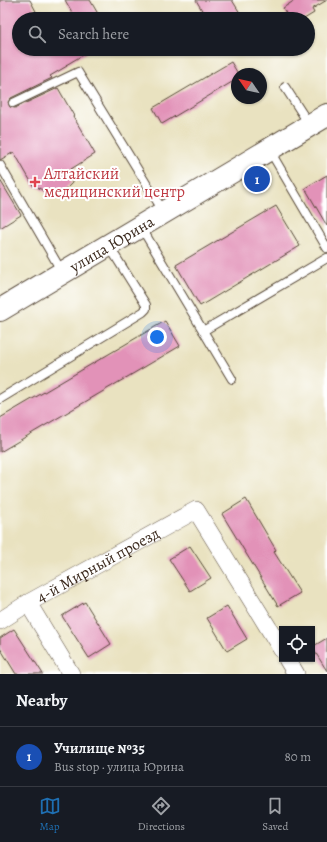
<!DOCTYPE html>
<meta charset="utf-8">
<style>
body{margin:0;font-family:Alegreya,serif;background:#20242c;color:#f1f3f6}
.controls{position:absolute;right:12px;bottom:12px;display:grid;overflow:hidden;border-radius:0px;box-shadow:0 1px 3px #0004}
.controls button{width:36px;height:36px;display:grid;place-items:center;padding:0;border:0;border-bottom:1px solid #363941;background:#171b24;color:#f1f3f6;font:20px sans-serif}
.compass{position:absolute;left:231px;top:68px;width:36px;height:36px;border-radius:50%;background:#171b24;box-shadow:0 1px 3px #0004;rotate:304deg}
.you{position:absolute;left:157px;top:337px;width:14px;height:14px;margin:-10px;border:3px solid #fff;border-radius:50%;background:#1a73e8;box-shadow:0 0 0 6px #1a73e833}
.badge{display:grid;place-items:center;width:26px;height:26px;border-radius:50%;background:#1f6fb2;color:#fff;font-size:13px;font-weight:700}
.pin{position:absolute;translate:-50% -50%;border:2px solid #fff;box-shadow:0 1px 4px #0006}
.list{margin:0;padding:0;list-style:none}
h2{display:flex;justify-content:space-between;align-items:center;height:52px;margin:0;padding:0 16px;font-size:17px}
h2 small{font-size:13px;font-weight:400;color:#9ea1a6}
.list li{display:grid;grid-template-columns:26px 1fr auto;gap:12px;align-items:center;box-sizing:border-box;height:60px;padding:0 16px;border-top:1px solid #363941}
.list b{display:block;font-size:15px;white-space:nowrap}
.list p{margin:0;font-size:13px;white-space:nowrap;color:#9ea1a6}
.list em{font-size:13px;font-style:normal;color:#9ea1a6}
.icon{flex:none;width:22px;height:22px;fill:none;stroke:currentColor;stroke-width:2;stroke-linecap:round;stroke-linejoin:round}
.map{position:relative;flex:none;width:327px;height:674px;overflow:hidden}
.search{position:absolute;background:#171b24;box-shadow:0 1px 3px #0004;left:12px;right:12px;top:12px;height:44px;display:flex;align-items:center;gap:10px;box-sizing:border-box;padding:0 14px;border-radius:22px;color:#9ea1a6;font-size:15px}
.sheet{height:112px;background:#171b24}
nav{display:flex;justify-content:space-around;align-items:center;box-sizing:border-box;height:56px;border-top:1px solid #363941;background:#171b24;font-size:11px;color:#9ea1a6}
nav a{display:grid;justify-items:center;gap:2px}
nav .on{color:#1f6fb2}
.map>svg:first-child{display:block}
.building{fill:#e292b8}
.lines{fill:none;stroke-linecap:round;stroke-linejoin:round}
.lane-casing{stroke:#554636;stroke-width:10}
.street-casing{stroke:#554636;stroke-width:18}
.secondary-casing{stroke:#554636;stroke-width:24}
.lane{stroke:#fff;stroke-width:8}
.street{stroke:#fff;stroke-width:17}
.secondary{stroke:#fff;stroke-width:22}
.health-dot{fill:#e0444e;stroke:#fff;stroke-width:1.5}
.labels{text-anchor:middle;stroke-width:4;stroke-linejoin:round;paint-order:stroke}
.health-label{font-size:16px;fill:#be3a42;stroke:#fff;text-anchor:start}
.street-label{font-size:16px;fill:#3b2a1e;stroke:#fff}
</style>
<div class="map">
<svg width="327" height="674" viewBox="0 0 327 674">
<rect width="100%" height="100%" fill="#fff"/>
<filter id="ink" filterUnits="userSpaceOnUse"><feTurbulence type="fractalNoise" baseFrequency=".025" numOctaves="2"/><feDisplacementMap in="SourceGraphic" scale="8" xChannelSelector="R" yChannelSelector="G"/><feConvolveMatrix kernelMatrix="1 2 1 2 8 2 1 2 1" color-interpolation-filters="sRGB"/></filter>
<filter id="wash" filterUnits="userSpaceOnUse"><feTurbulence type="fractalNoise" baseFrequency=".012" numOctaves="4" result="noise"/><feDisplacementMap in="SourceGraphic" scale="16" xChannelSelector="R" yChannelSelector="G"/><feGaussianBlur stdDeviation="0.9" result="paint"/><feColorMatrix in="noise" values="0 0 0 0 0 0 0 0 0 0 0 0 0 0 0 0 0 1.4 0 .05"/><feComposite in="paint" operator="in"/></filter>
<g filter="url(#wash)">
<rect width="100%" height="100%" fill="#e9e2c0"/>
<g id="blocks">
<path class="building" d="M0,0H30L40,19H19V49H93L66,65L67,66L50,76L52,78L11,98L8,102L10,107L15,108L58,88L74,116H73L95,154L71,169L72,183L63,192L53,194L45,192L36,186L34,187L14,152L0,160Z
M65,0H90L101,19H76Z
M196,0H232L240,13L230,19H207Z
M295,0H327L312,9L314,13L304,19H289L283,8Z
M231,62L237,72V79L162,124L153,108Z
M327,175V226L305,188Z
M0,180L21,215L0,228Z
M276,206L300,246L200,306L176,265Z
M165,321L180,346L0,452V418Z
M246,499L276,550L274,552L300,593L278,606L222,514Z
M190,546L211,578L190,591L169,559Z
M85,602L111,644L89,658L62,616Z
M227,606L247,639L227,651L207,618Z
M14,629L43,674H16L0,648V638Z
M327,638V671L312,647Z"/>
</g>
</g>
<g filter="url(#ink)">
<use href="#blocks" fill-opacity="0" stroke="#554636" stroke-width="1"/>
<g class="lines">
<g class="lane-casing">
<path id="lane" d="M285,87L309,124
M13,103L78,72L163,211
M270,151L327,248
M0,165L62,272
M141,227L232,379
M203,331L327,258
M0,399L143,312L146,309V305L109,246"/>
</g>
<g class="street-casing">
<g id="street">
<path d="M28,603L71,674"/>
<path id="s1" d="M0,621L28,603L196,510L282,650"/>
<path d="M287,659L296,674"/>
</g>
</g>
<g class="secondary-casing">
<g id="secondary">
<path id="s2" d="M0,310L327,115"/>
</g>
</g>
<use href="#lane" class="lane"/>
<use href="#street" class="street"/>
<use href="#secondary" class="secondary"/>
</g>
</g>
<path class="health-dot" d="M33 176h4v4h4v4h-4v4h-4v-4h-4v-4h4z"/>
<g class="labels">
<g class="health-label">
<text x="44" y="179">Алтайский<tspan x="44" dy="18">медицинский центр</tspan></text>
</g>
<g class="street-label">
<text dy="6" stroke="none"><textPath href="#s2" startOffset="130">улица Юрина</textPath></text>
<text dy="6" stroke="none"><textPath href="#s1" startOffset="113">4-й Мирный проезд</textPath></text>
</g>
</g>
</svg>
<div class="controls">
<button><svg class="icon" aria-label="locate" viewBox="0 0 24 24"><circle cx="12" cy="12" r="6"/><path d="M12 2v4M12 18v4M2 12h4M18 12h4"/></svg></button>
</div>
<svg class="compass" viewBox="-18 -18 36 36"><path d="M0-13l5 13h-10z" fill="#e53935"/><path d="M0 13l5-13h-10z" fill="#9ea1a6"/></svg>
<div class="you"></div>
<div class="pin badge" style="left:257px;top:179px;background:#1a4fb4">1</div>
<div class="search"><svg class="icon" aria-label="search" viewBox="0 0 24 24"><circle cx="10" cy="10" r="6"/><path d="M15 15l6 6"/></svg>Search here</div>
</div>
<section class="sheet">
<h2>Nearby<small></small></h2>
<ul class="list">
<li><span class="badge" style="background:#1a4fb4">1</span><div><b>Училище №35</b><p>Bus stop · улица Юрина</p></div><em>80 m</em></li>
</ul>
</section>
<nav>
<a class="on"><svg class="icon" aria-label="map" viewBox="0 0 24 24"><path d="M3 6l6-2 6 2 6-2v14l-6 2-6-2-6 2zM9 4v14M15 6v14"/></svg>Map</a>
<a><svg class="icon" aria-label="directions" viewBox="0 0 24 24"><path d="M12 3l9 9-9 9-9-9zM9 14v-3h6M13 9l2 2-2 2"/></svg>Directions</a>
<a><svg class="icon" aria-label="saved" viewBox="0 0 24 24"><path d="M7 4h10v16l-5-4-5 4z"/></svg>Saved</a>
</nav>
